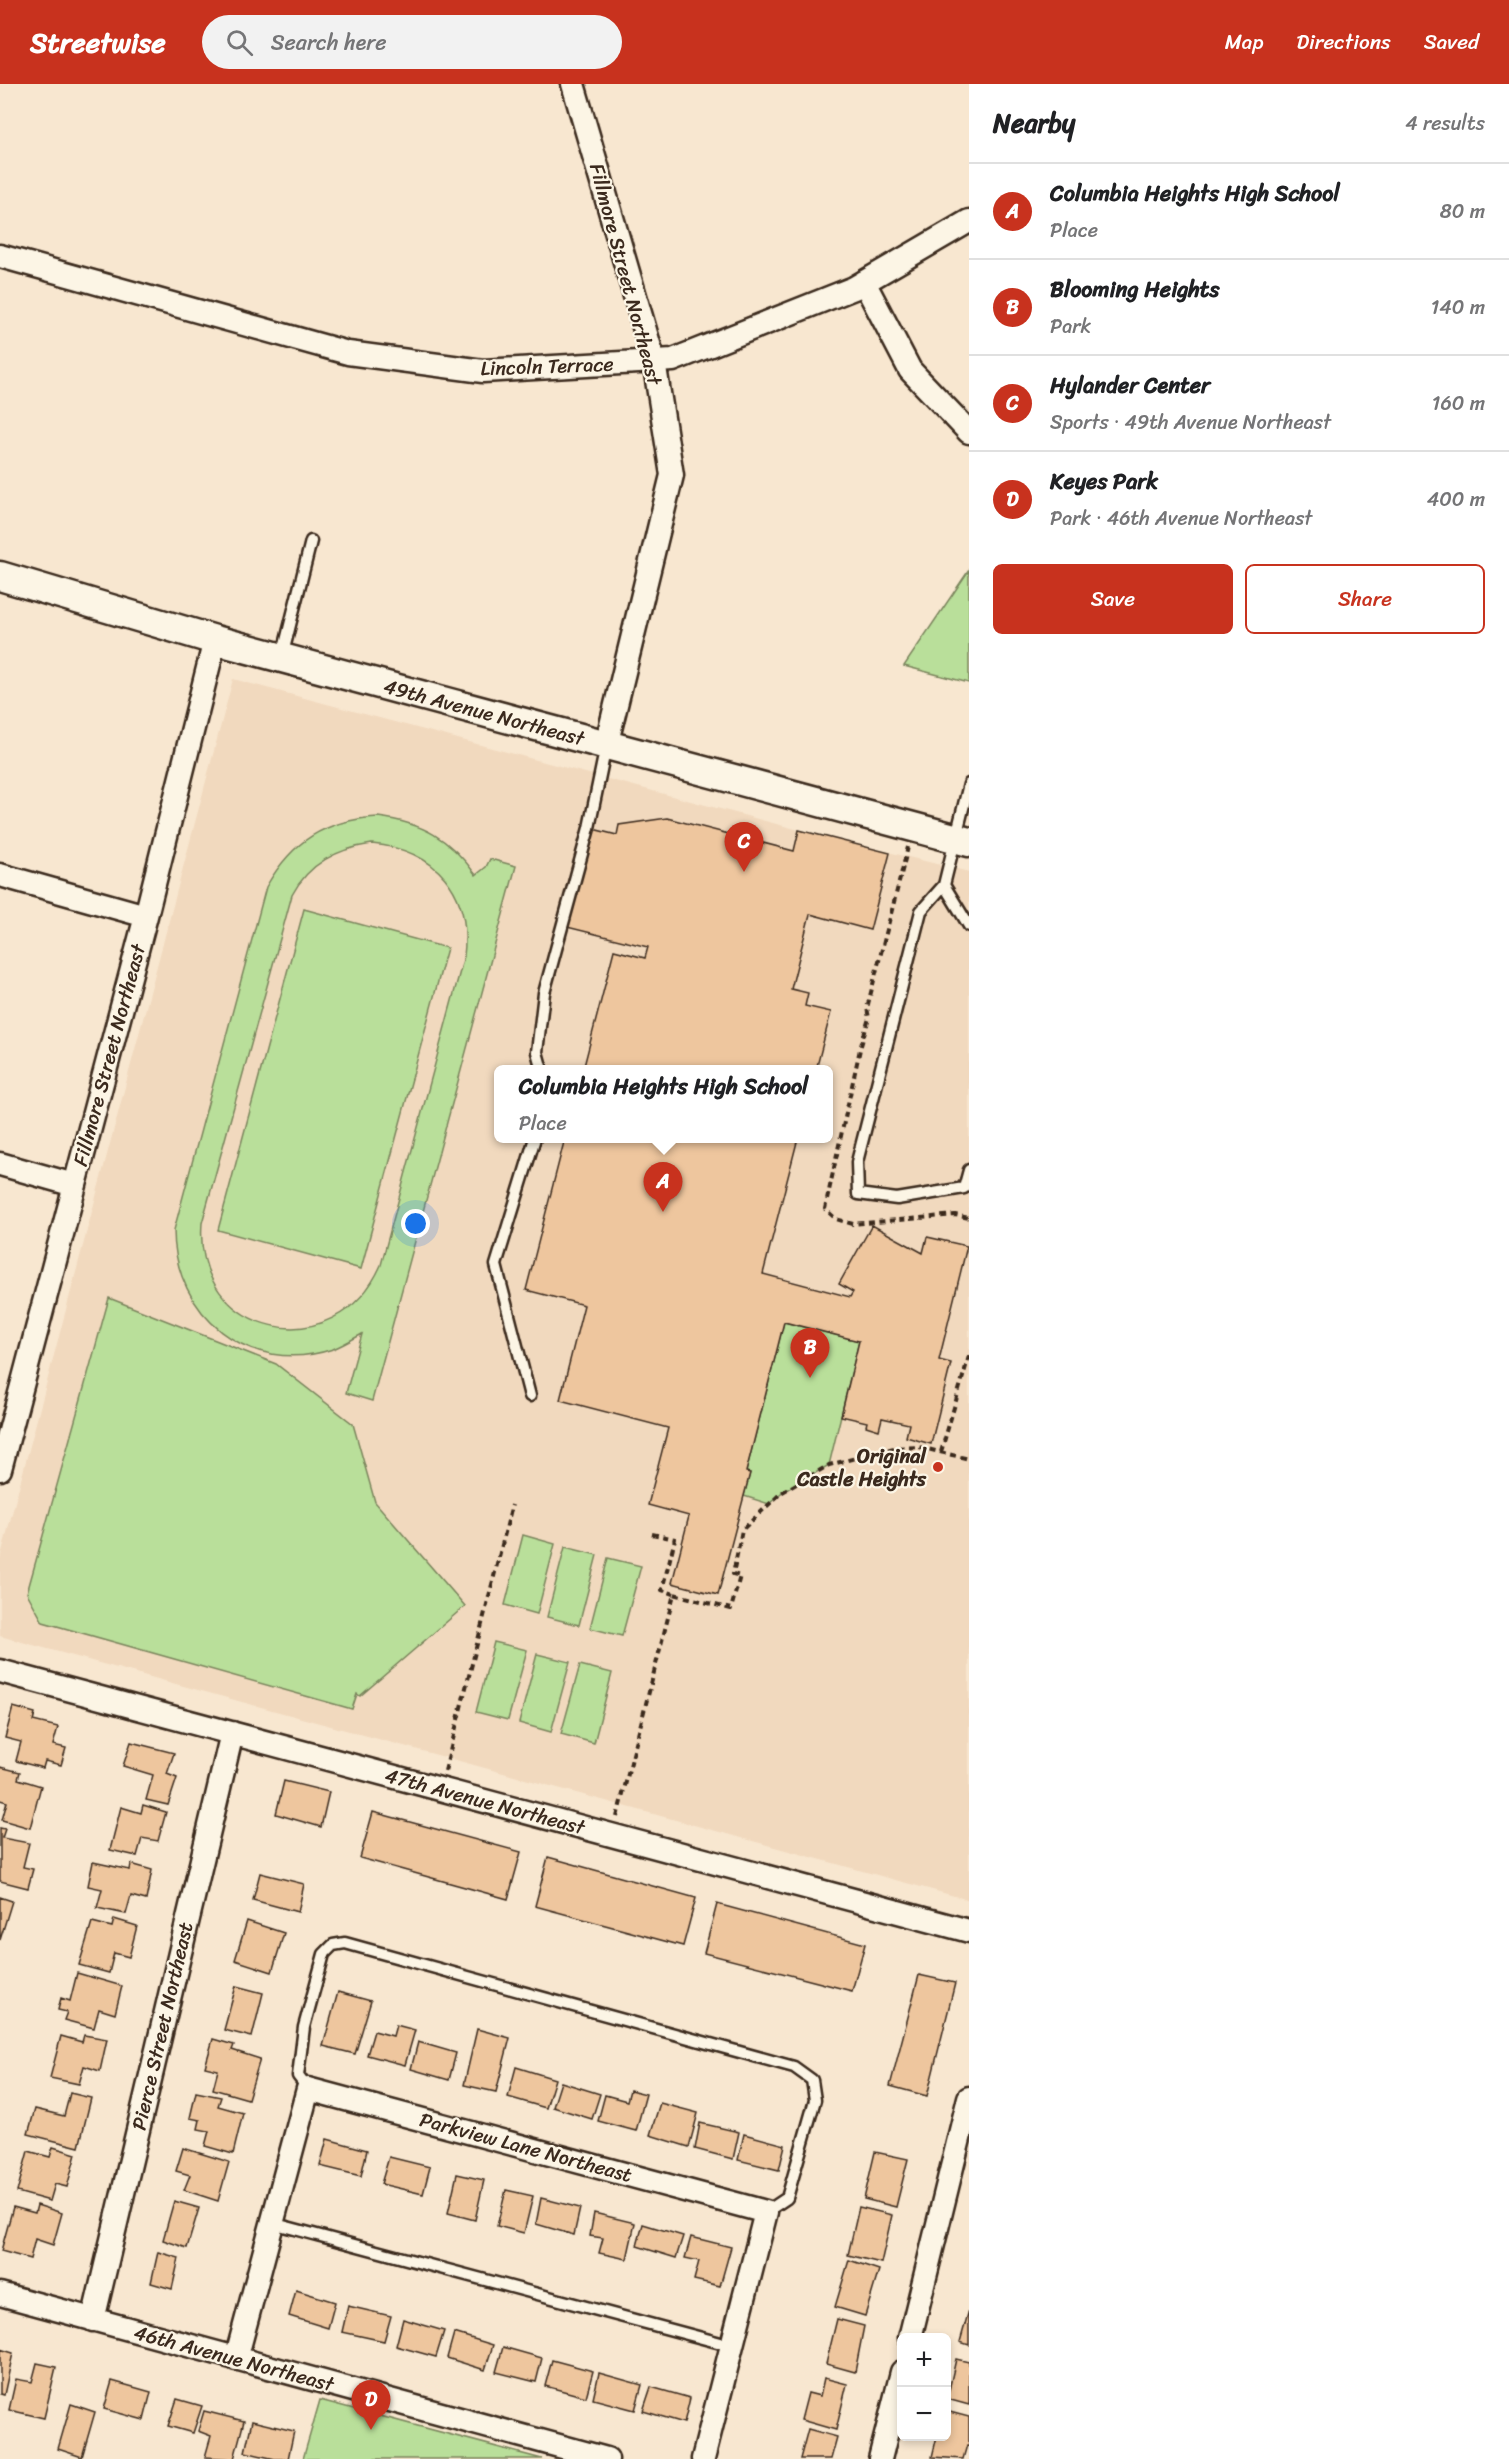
<!DOCTYPE html>
<meta charset="utf-8">
<style>
body{margin:0;font-family:Sriracha,sans-serif;background:#f2f2f2;color:#202124}
.controls{position:absolute;right:18px;bottom:18px;display:grid;overflow:hidden;border-radius:9px;box-shadow:0 3px 9px #0003}
.controls button{width:54px;height:54px;display:grid;place-items:center;padding:0;border:0;border-bottom:2px solid #e0e0e0;background:#fff;color:#202124;font:30px sans-serif}
.you{position:absolute;left:416px;top:1140px;width:21px;height:21px;margin:-15px;border:4px solid #fff;border-radius:50%;background:#1a73e8;box-shadow:0 0 0 9px #1a73e833}
.badge{display:grid;place-items:center;width:39px;height:39px;border-radius:50%;background:#c8321e;color:#fff;font-size:20px;font-weight:700}
.pin{position:absolute;translate:-50% -50px;filter:drop-shadow(0 2px 3px #0008)}
.pin::after{content:'';position:absolute;top:32px;width:21px;height:18px;background:inherit;clip-path:polygon(0 0,100% 0,50% 100%)}
.popup{position:absolute;left:494px;top:981px;width:339px;height:78px;box-sizing:border-box;display:grid;place-content:center;border-radius:9px;background:#fff;filter:drop-shadow(0 2px 4px #0005);font-size:20px;white-space:nowrap;color:#757577}
.popup b{font-size:22px;color:#202124}
.popup::after{content:'';position:absolute;left:50%;top:100%;margin-left:-12px;border:12px solid transparent;border-top-color:#fff}
.list{margin:0;padding:0;list-style:none}
h2{display:flex;justify-content:space-between;align-items:center;height:78px;margin:0;padding:0 24px;font-size:26px}
h2 small{font-size:20px;font-weight:400;color:#757577}
.list li{display:grid;grid-template-columns:39px 1fr auto;gap:18px;align-items:center;box-sizing:border-box;height:96px;padding:0 24px;border-top:2px solid #e0e0e0}
.list b{display:block;font-size:22px;white-space:nowrap}
.list p{margin:0;font-size:20px;white-space:nowrap;color:#757577}
.list em{font-size:20px;font-style:normal;color:#757577}
.actions{display:flex;gap:12px;padding:18px 24px}
.actions a{flex:1;padding:14px 0;border:2px solid #c8321e;border-radius:9px;text-align:center;font-size:21px;color:#c8321e}
.actions .main{background:#c8321e;color:#fff}
.icon{flex:none;width:33px;height:33px;fill:none;stroke:currentColor;stroke-width:2;stroke-linecap:round;stroke-linejoin:round}
.map{position:relative;flex:none;width:969px;height:2375px;overflow:hidden}
header{display:flex;align-items:center;gap:36px;box-sizing:border-box;height:84px;padding:0 30px;background:#c8321e;color:#fff}
header strong{font-size:28px}
nav{display:flex;gap:33px;margin-inline-start:auto;font-size:21px}
.search{width:420px;height:54px;background:#f2f2f2;display:flex;align-items:center;gap:15px;box-sizing:border-box;padding:0 21px;border-radius:33px;color:#757577;font-size:22px}
main{display:flex}
aside{flex:1;background:#fff}
.map>svg:first-child{display:block}
.built{fill:#f1d9be;fill-rule:evenodd}
.green{fill:#b9df9a;stroke:#7a845c;stroke-width:1.5;fill-rule:evenodd}
.building{fill:#eec69e;stroke:#3b2a1e;stroke-width:1.5}
.lines{fill:none;stroke-linecap:round;stroke-linejoin:round}
.service-casing{stroke:#3b2a1e;stroke-width:15}
.minor-casing{stroke:#3b2a1e;stroke-width:27}
.tertiary-casing{stroke:#3b2a1e;stroke-width:33}
.path{stroke:#3b2a1e;stroke-width:4;stroke-dasharray:6 4.5;stroke-linecap:butt}
.service{stroke:#fcf5e5;stroke-width:10}
.minor{stroke:#fcf5e5;stroke-width:22}
.tertiary{stroke:#fcf5e5;stroke-width:28}
.poi-dot{fill:#c8321e;stroke:#fcf5e5;stroke-width:2}
.labels{text-anchor:middle;stroke-width:4.5;stroke-linejoin:round;paint-order:stroke}
.street-label{font-size:20px;fill:#3b2a1e;stroke:#fcf5e5}
.poi-label{font-size:20px;font-weight:bold;fill:#3b2a1e;stroke:#fcf5e5;text-anchor:end}
</style>
<header>
<strong>Streetwise</strong>
<div class="search"><svg class="icon" aria-label="search" viewBox="0 0 24 24"><circle cx="10" cy="10" r="6"/><path d="M15 15l6 6"/></svg>Search here</div>
<nav><a>Map</a><a>Directions</a><a>Saved</a></nav>
</header>
<main>
<div class="map">
<svg width="969" height="2375" viewBox="0 0 969 2375">
<rect width="100%" height="100%" fill="#f8e7d0"/>
<filter id="ink" filterUnits="userSpaceOnUse"><feTurbulence type="fractalNoise" baseFrequency=".0167" numOctaves="2"/><feDisplacementMap in="SourceGraphic" scale="12" xChannelSelector="R" yChannelSelector="G"/><feConvolveMatrix kernelMatrix="1 2 1 2 8 2 1 2 1" color-interpolation-filters="sRGB"/></filter>
<g filter="url(#ink)">
<path class="built" d="M233,595L799,746L969,788V1816L0,1552V1475ZM498,986H828V1054H498Z"/>
<path class="green" d="M969,486V599L904,582Z
M378,733C423,739 449,754 476,791L486,783L490,775L516,782L372,1317L346,1309L362,1250C353,1255 343,1261 333,1265C249,1293 174,1231 174,1146L266,803C292,757 325,736 378,733ZM372,760C436,766 472,808 464,872L381,1181C335,1285 193,1252 202,1139L292,811C309,779 337,765 372,760Z
M304,825L447,864L361,1185L218,1146Z
M109,1214L276,1280L353,1340L375,1418L465,1522L360,1612L357,1610L352,1625L43,1538L27,1509Z
M784,1238L859,1257L829,1381L781,1409L769,1420L744,1412L750,1389L746,1388Z
M523,1451L555,1460L537,1530L505,1521Z
M565,1463L597,1471L579,1541L547,1533Z
M608,1474L641,1482L622,1552L590,1544Z
M494,1558L527,1566L508,1636L476,1628Z
M537,1570L570,1578L551,1648L519,1639Z
M580,1581L612,1589L594,1659L561,1650Z
M320,2316L542,2375H303Z"/>
<path class="building" d="M667,734L794,767L799,746L890,769L870,846L810,830L791,905L808,909L805,922L831,928L816,986H583L614,866L645,874L648,863L563,842L589,744L617,751L619,741Z
M565,1054H798L763,1190L850,1213L853,1208L839,1200L872,1141L923,1169L927,1153L967,1162L939,1276L951,1279L931,1360L906,1353L909,1340L882,1334L879,1346L866,1342L867,1338L841,1332L859,1257L784,1238L746,1388L750,1389L718,1511L672,1499L689,1432L648,1421L668,1344L560,1316L584,1221L526,1206Z
M13,1623L35,1629L33,1637L58,1643L53,1661L66,1664L61,1681L45,1677L43,1684L16,1677L21,1658L5,1654Z
M131,1658L174,1669L167,1690L177,1694L168,1721L146,1716L153,1691L123,1682Z
M0,1683L20,1688L18,1695L41,1702L30,1744L2,1736L7,1718L0,1716Z
M284,1697L329,1708L321,1743L276,1730Z
M143,1721L166,1728L158,1757L142,1754L137,1772L110,1766L121,1723L141,1729Z
M373,1728L521,1768L508,1815L360,1774Z
M0,1744L5,1745L2,1754L29,1759L23,1783L33,1785L28,1804L0,1797Z
M548,1773L696,1814L683,1862L535,1822Z
M93,1778L130,1786L131,1780L152,1786L146,1816L131,1812L126,1830L97,1824L102,1805L88,1802Z
M260,1789L304,1800L298,1828L253,1816Z
M0,1813L12,1817L0,1856Z
M717,1820L865,1860L852,1907L704,1869Z
M114,1835L137,1842L129,1873L114,1869L109,1889L79,1881L92,1838L112,1843Z
M247,1837L284,1849L272,1888L235,1876Z
M77,1889L122,1902L115,1930L99,1925L94,1944L64,1936L67,1928L58,1926L61,1914L70,1917Z
M919,1891L955,1899L927,2012L890,2002Z
M236,1902L263,1909L252,1953L224,1946Z
M338,1908L371,1917L355,1970L323,1962Z
M396,1941L415,1946L405,1981L367,1971L374,1947L393,1952Z
M477,1945L510,1954L496,2008L464,2001Z
M84,1951L107,1955L100,1987L84,1982L79,2000L50,1994L61,1952L82,1958Z
M213,1955L234,1961L232,1966L260,1975L248,2015L213,2005L218,1986L205,1983Z
M418,1958L456,1969L449,1996L411,1985Z
M516,1983L555,1995L546,2024L508,2013Z
M561,1998L600,2010L592,2035L553,2023Z
M630,2006L646,2010L636,2047L598,2037L605,2011L627,2017Z
M196,2008L221,2013L218,2022L243,2029L233,2070L205,2062L209,2047L198,2045L200,2036L190,2034Z
M70,2009L91,2014L79,2063L28,2050L35,2025L64,2032Z
M660,2019L698,2029L689,2063L650,2051Z
M700,2039L739,2048L733,2075L695,2065Z
M744,2050L785,2061L779,2086L738,2076Z
M327,2055L367,2066L361,2092L320,2082Z
M53,2063L76,2070L67,2103L55,2100L50,2117L17,2108L28,2067L50,2073Z
M183,2064L229,2078L218,2117L184,2106L190,2091L176,2087Z
M875,2068L908,2075L896,2123L864,2115Z
M389,2073L430,2083L423,2110L381,2100Z
M457,2090L484,2096L475,2136L448,2129Z
M506,2106L533,2112L524,2149L497,2142Z
M541,2114L580,2124L574,2151L536,2140Z
M174,2117L199,2124L187,2164L163,2156Z
M37,2121L62,2129L53,2161L35,2155L30,2175L1,2167L13,2123L35,2129Z
M859,2123L892,2131L881,2179L848,2171Z
M594,2129L635,2139L627,2175L599,2169L603,2154L590,2152Z
M643,2140L683,2152L676,2174L637,2162Z
M691,2153L731,2163L720,2202L694,2196L699,2177L685,2174Z
M158,2168L179,2174L172,2205L151,2199Z
M849,2176L879,2186L865,2232L835,2223Z
M296,2206L335,2218L328,2244L289,2232Z
M348,2222L391,2232L384,2257L342,2248Z
M969,2226V2261L960,2258Z
M403,2235L444,2247L436,2273L396,2262Z
M837,2235L864,2242L855,2288L826,2280Z
M454,2249L493,2261L485,2286L447,2274Z
M503,2263L542,2274L536,2298L496,2288Z
M0,2265L13,2269L4,2311L0,2310Z
M956,2275L969,2278V2321L947,2315Z
M552,2276L593,2287L586,2313L545,2302Z
M37,2279L56,2283L44,2334L9,2326L16,2295L32,2298Z
M599,2289L642,2301L635,2326L593,2315Z
M824,2294L847,2300L836,2346L801,2336L808,2309L820,2312Z
M112,2297L151,2308L144,2336L104,2325Z
M651,2303L690,2314L684,2339L643,2327Z
M177,2315L202,2322L193,2349L168,2342Z
M71,2320L95,2328L82,2373L58,2365Z
M204,2327L244,2337L234,2375L205,2373L211,2352L198,2347Z
M946,2327L969,2333V2362L967,2361L963,2375L932,2373L937,2352H946Z
M252,2337L294,2347L288,2375H275L245,2368Z
M808,2345L837,2353L831,2375H800Z"/>
<g class="lines">
<g class="service-casing">
<path id="service" d="M282,573L311,457
M969,700L944,801L921,827L857,1078L858,1110L897,1115L964,1104L969,1086
M944,801L969,842
M542,986L537,968L544,909L589,744L606,662
M530,1312L496,1181L535,1054
M308,2005L298,1992L304,1943L324,1870L333,1861L345,1859L794,1983L812,1996L815,2016L787,2114L766,2128
M272,2139L732,2262"/>
</g>
<g class="minor-casing">
<path id="minor" d="M573,0L654,277L672,391L606,662
M0,172L348,269L483,287L673,276L854,204L969,137
M864,198L910,286L969,348
M0,791L146,832
M0,1080L74,1101
M0,1385L146,832L215,556
M0,1587L969,1847
M0,2210L607,2375
M93,2236L232,1649
M910,2254L969,2014
M236,2275L308,2005L766,2128L703,2375
M880,2375L902,2288"/>
</g>
<g class="tertiary-casing">
<path id="tertiary" d="M0,492L215,556L969,758"/>
</g>
<path class="path" d="M908,763L867,924L869,934L860,965L825,1125L836,1135L853,1140L955,1131L969,1134
M941,1368L969,1272
M652,1450L675,1455L662,1506L674,1510
M445,1687L512,1421
M617,1733L674,1510L731,1525L740,1492L733,1490L742,1446L781,1409L829,1381L894,1364L919,1363L969,1375"/>
<use href="#service" class="service"/>
<use href="#minor" class="minor"/>
<use href="#tertiary" class="tertiary"/>
</g>
</g>
<circle class="poi-dot" cx="938" cy="1383" r="6"/>
<g class="labels">
<g class="street-label">
<text transform="translate(626 190) rotate(75)" y="7">Fillmore Street Northeast</text>
<text transform="translate(547 282) rotate(-2)" y="7">Lincoln Terrace</text>
<text transform="translate(484 628) rotate(15)" y="7">49th Avenue Northeast</text>
<text transform="translate(109 971) rotate(-75)" y="7">Fillmore Street Northeast</text>
<text transform="translate(485 1717) rotate(15)" y="7">47th Avenue Northeast</text>
<text transform="translate(162 1942) rotate(-77)" y="7">Pierce Street Northeast</text>
<text transform="translate(526 2063) rotate(15)" y="7">Parkview Lane Northeast</text>
<text transform="translate(234 2274) rotate(15)" y="7">46th Avenue Northeast</text>
</g>
<g class="poi-label">
<text x="926" y="1379">Original<tspan x="926" dy="23">Castle Heights</tspan></text>
</g>
</g>
</svg>
<div class="controls">
<button>+</button>
<button>−</button>
</div>
<div class="you"></div>
<div class="pin badge" style="left:663px;top:1128px">A</div>
<div class="popup"><b>Columbia Heights High School</b>Place</div>
<div class="pin badge" style="left:810px;top:1294px">B</div>
<div class="pin badge" style="left:744px;top:788px">C</div>
<div class="pin badge" style="left:371px;top:2346px">D</div>
</div>
<aside>
<h2>Nearby<small>4 results</small></h2>
<ul class="list">
<li><span class="badge">A</span><div><b>Columbia Heights High School</b><p>Place</p></div><em>80 m</em></li>
<li><span class="badge">B</span><div><b>Blooming Heights</b><p>Park</p></div><em>140 m</em></li>
<li><span class="badge">C</span><div><b>Hylander Center</b><p>Sports · 49th Avenue Northeast</p></div><em>160 m</em></li>
<li><span class="badge">D</span><div><b>Keyes Park</b><p>Park · 46th Avenue Northeast</p></div><em>400 m</em></li>
</ul>
<div class="actions"><a class="main">Save</a><a>Share</a></div>
</aside>
</main>
